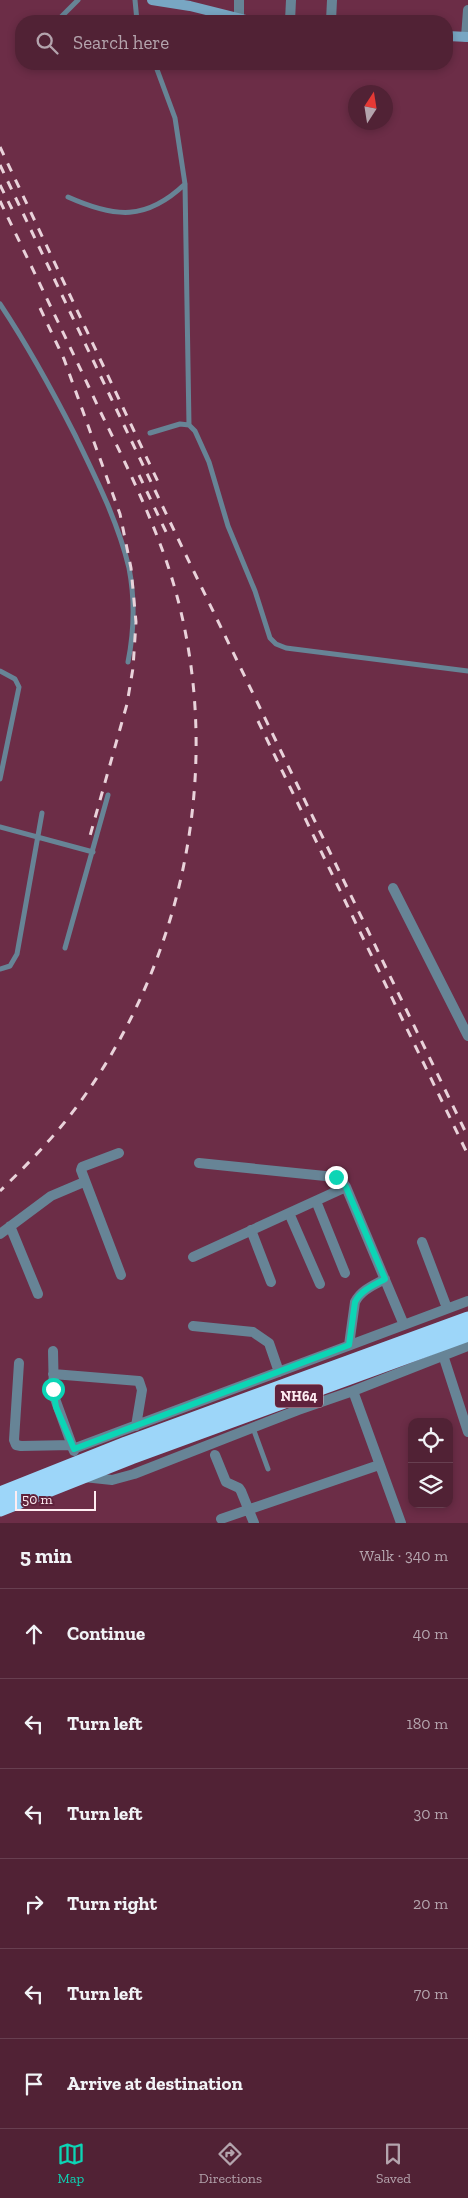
<!DOCTYPE html>
<meta charset="utf-8">
<style>
body{margin:0;font-family:"Zilla Slab",serif;background:#5b2f41;color:#f1f3f6}
.controls{position:absolute;right:15px;bottom:15px;display:grid;overflow:hidden;border-radius:10px;box-shadow:0 2px 8px #0003}
.controls button{width:45px;height:45px;display:grid;place-items:center;padding:0;border:0;border-bottom:1px solid #673f50;background:#512235;color:#f1f3f6;font:25px sans-serif}
.compass{position:absolute;left:348px;top:85px;width:45px;height:45px;border-radius:50%;background:#512235;box-shadow:0 2px 8px #0003;rotate:12deg}
.scale{position:absolute;left:15px;bottom:12px;width:81px;box-sizing:border-box;padding-left:5px;border:2px solid #feedf2;border-top:0;font-size:14px;line-height:18px;white-space:nowrap;color:#feedf2;-webkit-text-stroke:4px #60223c;paint-order:stroke}
.stop{position:absolute;width:15px;height:15px;margin:-11px;border:4px solid #0cd5b5;border-radius:50%;background:#fff}
.stop.end{background:#0cd5b5;border-color:#fff;box-shadow:0 1px 5px #0008}
.list{margin:0;padding:0;list-style:none}
h2{display:flex;justify-content:space-between;align-items:center;height:65px;margin:0;padding:0 20px;font-size:21px}
h2 small{font-size:16px;font-weight:400;color:#b4a4ad}
.list li{display:grid;grid-template-columns:32px 1fr auto;gap:15px;align-items:center;box-sizing:border-box;height:90px;padding:0 20px;border-top:1px solid #673f50}
.list b{display:block;font-size:19px;white-space:nowrap}
.list em{font-size:16px;font-style:normal;color:#b4a4ad}
.icon{flex:none;width:28px;height:28px;fill:none;stroke:currentColor;stroke-width:2;stroke-linecap:round;stroke-linejoin:round}
.map{position:relative;flex:none;width:468px;height:1523px;overflow:hidden}
.search{position:absolute;background:#512235;box-shadow:0 2px 8px #0003;left:15px;right:15px;top:15px;height:55px;display:flex;align-items:center;gap:12px;box-sizing:border-box;padding:0 18px;border-radius:20px;color:#b4a4ad;font-size:19px}
.sheet{height:605px;background:#512235}
nav{display:flex;justify-content:space-around;align-items:center;box-sizing:border-box;height:70px;border-top:1px solid #673f50;background:#512235;font-size:14px;color:#b4a4ad}
nav a{display:grid;justify-items:center;gap:2px}
nav .on{color:#0cd5b5}
.map>svg:first-child{display:block}
.lines{fill:none;stroke-linecap:round;stroke-linejoin:round}
.lane{stroke:#678496;stroke-width:5}
.street{stroke:#678496;stroke-width:10}
.secondary{stroke:#78a6c3;stroke-width:10}
.highway{stroke:#9dd6f9;stroke-width:15}
.rail{stroke:#e9d2da;stroke-width:3;stroke-dasharray:9 9;stroke-linecap:butt}
.route{stroke:#0cd5b5;stroke-width:6}
.labels{text-anchor:middle;stroke-width:5;stroke-linejoin:round;paint-order:stroke}
.shield{fill:#60223c;stroke:#cfb0bb;stroke-width:1}
.shield-label{font-size:14px;font-weight:bold;fill:#feedf2}
</style>
<div class="map">
<svg width="468" height="1523" viewBox="0 0 468 1523">
<rect width="100%" height="100%" fill="#6c2d47"/>
<g class="lines">
<path class="lane" d="M135,0L137,21
M57,21L78,0
M155,64L175,118L185,184L189,425
M68,197C115,218 146,221 185,184
M0,304C28,346 52,390 75,435C96,478 118,522 129,568C135,599 134,632 128,662
M150,433L180,424L189,425L195,431L209,462L228,526L255,591L270,638L276,644L286,648L468,671
M0,671L15,679L19,687L0,779
M0,827L93,852
M65,948L108,795
M0,969L10,966L17,954L42,813
M253,1428L268,1469"/>
<path class="street" d="M239,0V18
M290,21L291,0
M331,21L332,0
M466,37L468,10
M393,888L468,1036
M119,1153L82,1167L81,1170L121,1275
M199,1163L335,1177L341,1180L346,1187L404,1325
M316,1201L345,1273
M289,1213L320,1284
M10,1226L38,1294
M251,1230L271,1282
M0,1234L51,1196L84,1182
M422,1242L447,1308
M193,1257L346,1187
M193,1326L253,1332L269,1343L279,1372
M349,1345L355,1302C361,1290 374,1285 385,1279
M53,1351L54,1396L74,1451
M443,1355L468,1432
M19,1363L14,1440L16,1445L21,1446L72,1445
M53,1374L139,1381L142,1390L136,1426
M353,1391L401,1523
M73,1449L468,1301
M215,1455L226,1482L239,1488L241,1491L254,1523
M84,1477L112,1480L134,1474L298,1410L353,1391L468,1346
M221,1519L379,1465"/>
<path class="secondary" d="M152,0L190,6L250,21
M447,36L468,37"/>
<path class="highway" d="M0,1494L126,1444L468,1319
M0,1509L131,1457L468,1334"/>
<path class="rail" d="M0,147L160,486
M0,165L182,547L468,1137
M0,185L12,209
M0,201C34,272 68,342 101,413C125,462 149,511 167,563C227,741 192,945 83,1098C59,1132 30,1162 0,1191
M40,308L64,359L120,514L131,568L136,622L133,668L127,704L88,843
M139,475L167,534
M258,721L468,1155"/>
</g>
<g class="lines">
<path class="route" d="M53,1389L56,1407L74,1449L349,1345L355,1302C361,1290 374,1285 385,1279L346,1187L341,1180L336,1177"/>
</g>
<g class="labels">
<rect class="shield" x="275" y="1384.5" width="48" height="23" rx="4"/>
<g class="shield-label">
<text x="299" y="1401">NH64</text>
</g>
</g>
</svg>
<div class="controls">
<button><svg class="icon" aria-label="locate" viewBox="0 0 24 24"><circle cx="12" cy="12" r="6"/><path d="M12 2v4M12 18v4M2 12h4M18 12h4"/></svg></button>
<button><svg class="icon" aria-label="layers" viewBox="0 0 24 24"><path d="M12 4l9 5-9 5-9-5zM3 14l9 5 9-5"/></svg></button>
</div>
<svg class="compass" viewBox="-18 -18 36 36"><path d="M0-13l5 13h-10z" fill="#e53935"/><path d="M0 13l5-13h-10z" fill="#b4a4ad"/></svg>
<div class="scale">50 m</div>
<div class="stop" style="left:53px;top:1389px"></div>
<div class="stop end" style="left:336px;top:1177px"></div>
<div class="search"><svg class="icon" aria-label="search" viewBox="0 0 24 24"><circle cx="10" cy="10" r="6"/><path d="M15 15l6 6"/></svg>Search here</div>
</div>
<section class="sheet">
<h2>5 min<small>Walk · 340 m</small></h2>
<ul class="list">
<li><svg class="icon" aria-label="ahead" viewBox="0 0 24 24"><path d="M12 20V5M6 11l6-6 6 6"/></svg><div><b>Continue</b></div><em>40 m</em></li>
<li><svg class="icon" aria-label="left" viewBox="0 0 24 24"><path d="M17 20v-9H6M10 6l-5 5 5 5"/></svg><div><b>Turn left</b></div><em>180 m</em></li>
<li><svg class="icon" aria-label="left" viewBox="0 0 24 24"><path d="M17 20v-9H6M10 6l-5 5 5 5"/></svg><div><b>Turn left</b></div><em>30 m</em></li>
<li><svg class="icon" aria-label="right" viewBox="0 0 24 24"><path d="M7 20v-9h11M14 6l5 5-5 5"/></svg><div><b>Turn right</b></div><em>20 m</em></li>
<li><svg class="icon" aria-label="left" viewBox="0 0 24 24"><path d="M17 20v-9H6M10 6l-5 5 5 5"/></svg><div><b>Turn left</b></div><em>70 m</em></li>
<li><svg class="icon" aria-label="arrive" viewBox="0 0 24 24"><path d="M6 21V4h12l-3 4 3 4H6"/></svg><div><b>Arrive at destination</b></div></li>
</ul>
</section>
<nav>
<a class="on"><svg class="icon" aria-label="map" viewBox="0 0 24 24"><path d="M3 6l6-2 6 2 6-2v14l-6 2-6-2-6 2zM9 4v14M15 6v14"/></svg>Map</a>
<a><svg class="icon" aria-label="directions" viewBox="0 0 24 24"><path d="M12 3l9 9-9 9-9-9zM9 14v-3h6M13 9l2 2-2 2"/></svg>Directions</a>
<a><svg class="icon" aria-label="saved" viewBox="0 0 24 24"><path d="M7 4h10v16l-5-4-5 4z"/></svg>Saved</a>
</nav>
